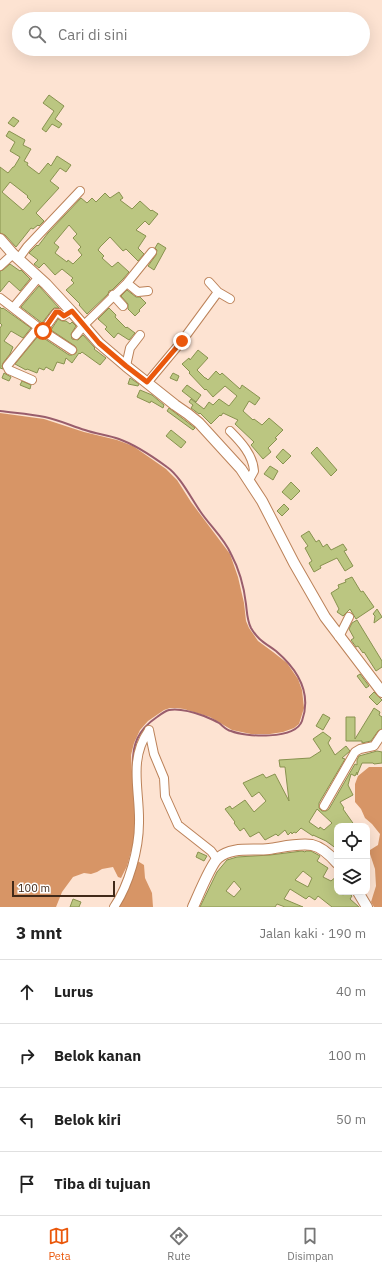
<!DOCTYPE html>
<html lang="id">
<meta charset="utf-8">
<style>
body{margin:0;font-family:"IBM Plex Sans",sans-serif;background:#f6f6f6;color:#222}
.controls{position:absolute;right:12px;bottom:12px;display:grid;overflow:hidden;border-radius:8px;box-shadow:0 4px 16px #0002}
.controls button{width:36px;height:36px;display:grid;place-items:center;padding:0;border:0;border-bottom:1px solid #e0e0e0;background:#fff;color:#222;font:20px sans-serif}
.scale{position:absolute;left:12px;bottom:10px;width:103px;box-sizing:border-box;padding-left:4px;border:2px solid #412918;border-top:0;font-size:11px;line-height:14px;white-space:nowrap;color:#412918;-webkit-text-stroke:3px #fff;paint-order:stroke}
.stop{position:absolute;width:12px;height:12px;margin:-9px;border:3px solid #ea580c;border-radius:50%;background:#fff}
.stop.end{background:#ea580c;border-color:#fff;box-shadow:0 1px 4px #0008}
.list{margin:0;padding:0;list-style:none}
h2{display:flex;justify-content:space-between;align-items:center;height:52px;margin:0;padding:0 16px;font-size:17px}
h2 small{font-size:13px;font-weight:400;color:#767676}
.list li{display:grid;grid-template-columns:26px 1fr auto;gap:12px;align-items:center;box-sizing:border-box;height:64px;padding:0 16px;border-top:1px solid #e0e0e0}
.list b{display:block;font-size:15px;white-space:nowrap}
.list em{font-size:13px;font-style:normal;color:#767676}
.icon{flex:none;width:22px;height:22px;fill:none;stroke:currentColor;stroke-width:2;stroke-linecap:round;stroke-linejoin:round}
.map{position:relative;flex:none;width:382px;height:907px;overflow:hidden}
.search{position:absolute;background:#fff;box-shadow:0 4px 16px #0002;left:12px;right:12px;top:12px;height:44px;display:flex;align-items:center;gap:10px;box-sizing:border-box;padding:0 14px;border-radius:22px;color:#767676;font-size:15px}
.sheet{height:308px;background:#fff}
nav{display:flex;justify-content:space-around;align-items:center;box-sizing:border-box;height:56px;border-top:1px solid #e0e0e0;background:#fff;font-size:11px;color:#767676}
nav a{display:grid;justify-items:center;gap:2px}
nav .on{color:#ea580c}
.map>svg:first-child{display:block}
.forest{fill:#d79566}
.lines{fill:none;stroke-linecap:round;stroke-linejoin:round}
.stream{stroke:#995d6c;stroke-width:2}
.building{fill:#bbc681;stroke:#88924f;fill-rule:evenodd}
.minor-casing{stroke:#bc8259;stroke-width:10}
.tertiary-casing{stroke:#bc8259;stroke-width:12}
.minor{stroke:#fff;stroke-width:8}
.tertiary{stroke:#fff;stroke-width:10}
.route{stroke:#ea580c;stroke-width:5}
</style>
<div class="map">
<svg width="382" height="907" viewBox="0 0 382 907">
<rect width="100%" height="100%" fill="#fde3d2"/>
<path class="forest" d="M0,413L44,419L84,432L117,440L133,446L166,469L177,480L191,502L230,554L238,577L244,603L246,621L249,628L258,641L273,652L287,663L298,679L302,690L304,708L299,724L294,728L283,732L270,734H251L232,730L210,717L184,709L177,708H170L164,710L148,721L140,730L134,743L131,755L135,821V837L127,866L121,878L118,877L113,867L102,869L97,872L91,874L84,873L73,877L62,892L56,907H0Z
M369,767H382V907H374L371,902L376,886L375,869L370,854V850L378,845L380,834L372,824L365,818L361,809L355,802V784L358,776Z
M136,860L144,865L145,878L152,893L153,907H115Z"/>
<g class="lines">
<path class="stream" d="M0,411C15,413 30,414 45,417C59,420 72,426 85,430C96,434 108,435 119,439C136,445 152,456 167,467C180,476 191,498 200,511C210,526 224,538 231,554C239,569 244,587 246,604C247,612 247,620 251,628C258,640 265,643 276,651C297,669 312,693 302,721C295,740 246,737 231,731C226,730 223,726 219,723C214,720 209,718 204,716C193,712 180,708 169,710C165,711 161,714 157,717C138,730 132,744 133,767"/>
</g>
<path class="building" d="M49,95L64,106L55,119L62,124L59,128L52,124L46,132L42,129L54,111L43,103Z
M13,117L19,121L14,127L8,123Z
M9,131L25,140L23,145L31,149L24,161L28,163L27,165L39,174L48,163L51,166L57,156L71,165L66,172L60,168L50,181L59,188L36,213L44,221L39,226L38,225L33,229L31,228L16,247L5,235L0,233V167L8,173L13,167H14L20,157L10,151L15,142L6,136ZM10,182L28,196L27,197L31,201L23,210L2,192Z
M119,192L123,198L120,200L132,209L140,201L151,211L152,210L158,214L149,225L145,221L136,230L146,236L138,248L144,254L138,261L126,249L123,251L110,237L100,247L98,250L104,256L102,258L112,267L118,262L129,272L123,279L112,290L109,291L108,294L87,314L79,305L80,304L66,290L74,283L71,280L73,278L62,269L55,275L44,263L39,268L34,264L38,260L29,253L37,245L38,246L48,233L81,198L87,203L92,198L96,202L105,193L110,198ZM69,225L77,234L73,238L81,247L78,250L82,255L73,264L68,260L67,262L55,253L59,247L54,243Z
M158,243L166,248L154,270L148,266L156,255L157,250L155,248Z
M10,264L20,271L21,270L30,279L20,291L9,281L0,292V271L3,270Z
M39,286L59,308H54L52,310L42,323L21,307Z
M127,290L136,297H140L146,303L139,310L140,311L135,316L128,309V304L121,296Z
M0,307L2,309L3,308L31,328L23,338L11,331L4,341L13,347L10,354L3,363L2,366L3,369L0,368V328L2,325L0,323Z
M109,308L116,315L115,317L126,328L127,327L135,333L129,340L118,333L114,338L105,329L107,327L98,319Z
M58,319L62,321H66L70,324L72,322L76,326L71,334L72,339L78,340L83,335L95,348L94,349L106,358L100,365L82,352L80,354L79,353L72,363L66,358L64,364L57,362L53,371L46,367L44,370L39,368L37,373L27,369L26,370L15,364L39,335L69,355H72L76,353L77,350L75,346L51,330Z
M198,350L208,358L197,370L205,378H206L208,380L216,371L220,375L222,373L240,389L242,385L260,398L255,405L249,401L243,411L253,420L254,419L262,425L269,418L283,430L275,438L277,439L268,448L271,452L263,459L251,445L254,442L235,424L238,420L223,413L221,416L220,415L211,424L200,413L199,414L191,408L193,405L189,402L191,399L204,409L209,402L213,405L219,399L229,406L237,396L225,386L213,397L206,389L205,390L189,373L190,372L182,364L189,358L190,360Z
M4,373L11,377L9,381L2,378Z
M173,373L179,376L177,381L170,378Z
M130,378L139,384L138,386L128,384Z
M22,381L31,385L30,389L20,385Z
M187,385L201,395L196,402L182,391Z
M140,390L152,395L164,405L163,408L151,401L150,403L137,397Z
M169,408L195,428L193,430L167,411Z
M171,430L186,442L181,448L166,436Z
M317,447L337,470L331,476L311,453Z
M283,449L291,456L283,464L276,457Z
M270,466L278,471L273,480L264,474Z
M291,482L300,491L291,500L282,492Z
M284,504L289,509L282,516L277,511Z
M309,531L316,542L319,540L323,547L327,544L331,550L343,544L347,550L344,551L353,566L345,571L337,558L320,566L321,568L314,572L309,563L312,561L305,548L308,546L301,536Z
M352,577L361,592L363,591L374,607L356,619L350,609L343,616L337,612L339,609L331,593L339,588L338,585L346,582L345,580Z
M377,609L382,617L374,623L375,616L373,614Z
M357,620L382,661V667L376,671L364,652L363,653L358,646L356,647L351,640L354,638L349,629L352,623Z
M360,674L369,686L366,688L357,676Z
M374,692L382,700L377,705L369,697Z
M374,708L380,712L379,715L382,717V729L378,731L371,741L362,743V741H346V717H355V739Z
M323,714L330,718L323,730L316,726Z
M323,732L331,738L328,743L335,755L346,746L350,751L342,758L345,759L319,803V808L322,811H326L329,809L355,764L357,765V760L359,756L377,751L382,752V763L374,764L373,763H362L357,775V772L355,776L351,774L348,785L353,795L340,802L344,808L343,809L355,826H337V849L326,841L313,835V836L301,828L296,833L294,832L292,834L291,832L288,835L285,830L278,836L276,834L265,840L259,832L250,837L244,828L240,831L234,823L235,822L225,809L230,806L232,809L245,800L254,812L266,801L259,792L252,797L243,783L263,774L266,778L275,774L289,801L285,767H280L279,760L310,758L321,751L313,739ZM317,809L332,823L324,830L320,827L319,829L309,822Z
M302,851L305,852L306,851H311L320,856L317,861L328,868L323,877L331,881L337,876V892H339L343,895L347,892L352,896L350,899L359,907H332L318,896L315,900L309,896L306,899L290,889L284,899L303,907H285L277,904L275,907H200L217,872L227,860L237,857L270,855ZM303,871L312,878L308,887L295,880ZM234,881L241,889L234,897L226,891Z
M198,852L207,856L204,861L196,857Z
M73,899L81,902L79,907H70Z"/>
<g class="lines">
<g class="minor-casing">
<path id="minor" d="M19,258L27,247L80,191
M0,266L13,254
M209,282L218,292L230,299
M127,283L138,292L148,291
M113,295L123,306
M0,298L43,331L56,313H59L63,316L71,311
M13,308L38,278
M43,331L72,350
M76,335L84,325L127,283L152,252
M126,366L130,348L140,335
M32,380L9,370L7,366L38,328
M147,383L182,341L218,292
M230,431C241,442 253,455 254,471L249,480
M339,637L349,617
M149,730L154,754L164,778L165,796L178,825L211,851L217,859
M324,806L355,752L360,749L374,746L382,734
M114,907C129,885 139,849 139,823C140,790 128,760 149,730"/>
</g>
<g class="tertiary-casing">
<path id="tertiary" d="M0,239L13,254L46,284L71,311L99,343L126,366L175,405L188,414L199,423L241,469L262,501L294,563L325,617L382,692
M358,892L367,907
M193,907C198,896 211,864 218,858C232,846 253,851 269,849C283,847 298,843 312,845C321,847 331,856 337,863"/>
</g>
<use href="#minor" class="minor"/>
<use href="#tertiary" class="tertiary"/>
</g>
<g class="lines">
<path class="route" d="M43,331L56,312H59L64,316L72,311L99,343L126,366L147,382L182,341"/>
</g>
</svg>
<div class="controls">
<button><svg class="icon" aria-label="locate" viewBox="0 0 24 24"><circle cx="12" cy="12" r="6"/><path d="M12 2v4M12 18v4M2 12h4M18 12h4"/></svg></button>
<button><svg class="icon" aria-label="layers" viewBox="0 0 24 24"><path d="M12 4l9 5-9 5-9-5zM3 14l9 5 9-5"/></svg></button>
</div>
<div class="scale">100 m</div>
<div class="stop" style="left:43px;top:331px"></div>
<div class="stop end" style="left:182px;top:341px"></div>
<div class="search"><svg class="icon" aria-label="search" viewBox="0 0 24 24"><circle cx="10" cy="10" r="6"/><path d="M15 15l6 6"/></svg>Cari di sini</div>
</div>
<section class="sheet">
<h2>3 mnt<small>Jalan kaki · 190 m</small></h2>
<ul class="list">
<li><svg class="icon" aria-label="ahead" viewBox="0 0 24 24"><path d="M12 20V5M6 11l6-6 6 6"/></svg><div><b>Lurus</b></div><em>40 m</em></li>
<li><svg class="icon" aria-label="right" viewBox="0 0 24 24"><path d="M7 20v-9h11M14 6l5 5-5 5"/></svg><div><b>Belok kanan</b></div><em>100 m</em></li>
<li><svg class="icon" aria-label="left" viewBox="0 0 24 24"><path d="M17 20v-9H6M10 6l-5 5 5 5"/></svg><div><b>Belok kiri</b></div><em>50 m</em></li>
<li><svg class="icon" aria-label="arrive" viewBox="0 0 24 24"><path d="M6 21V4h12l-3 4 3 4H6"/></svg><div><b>Tiba di tujuan</b></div></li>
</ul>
</section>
<nav>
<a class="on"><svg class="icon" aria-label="map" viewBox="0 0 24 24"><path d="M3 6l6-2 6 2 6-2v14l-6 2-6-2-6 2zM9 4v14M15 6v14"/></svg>Peta</a>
<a><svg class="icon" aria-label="directions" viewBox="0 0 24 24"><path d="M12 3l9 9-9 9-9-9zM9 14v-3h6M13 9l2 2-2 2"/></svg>Rute</a>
<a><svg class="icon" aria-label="saved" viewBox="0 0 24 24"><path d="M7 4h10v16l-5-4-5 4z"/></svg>Disimpan</a>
</nav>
